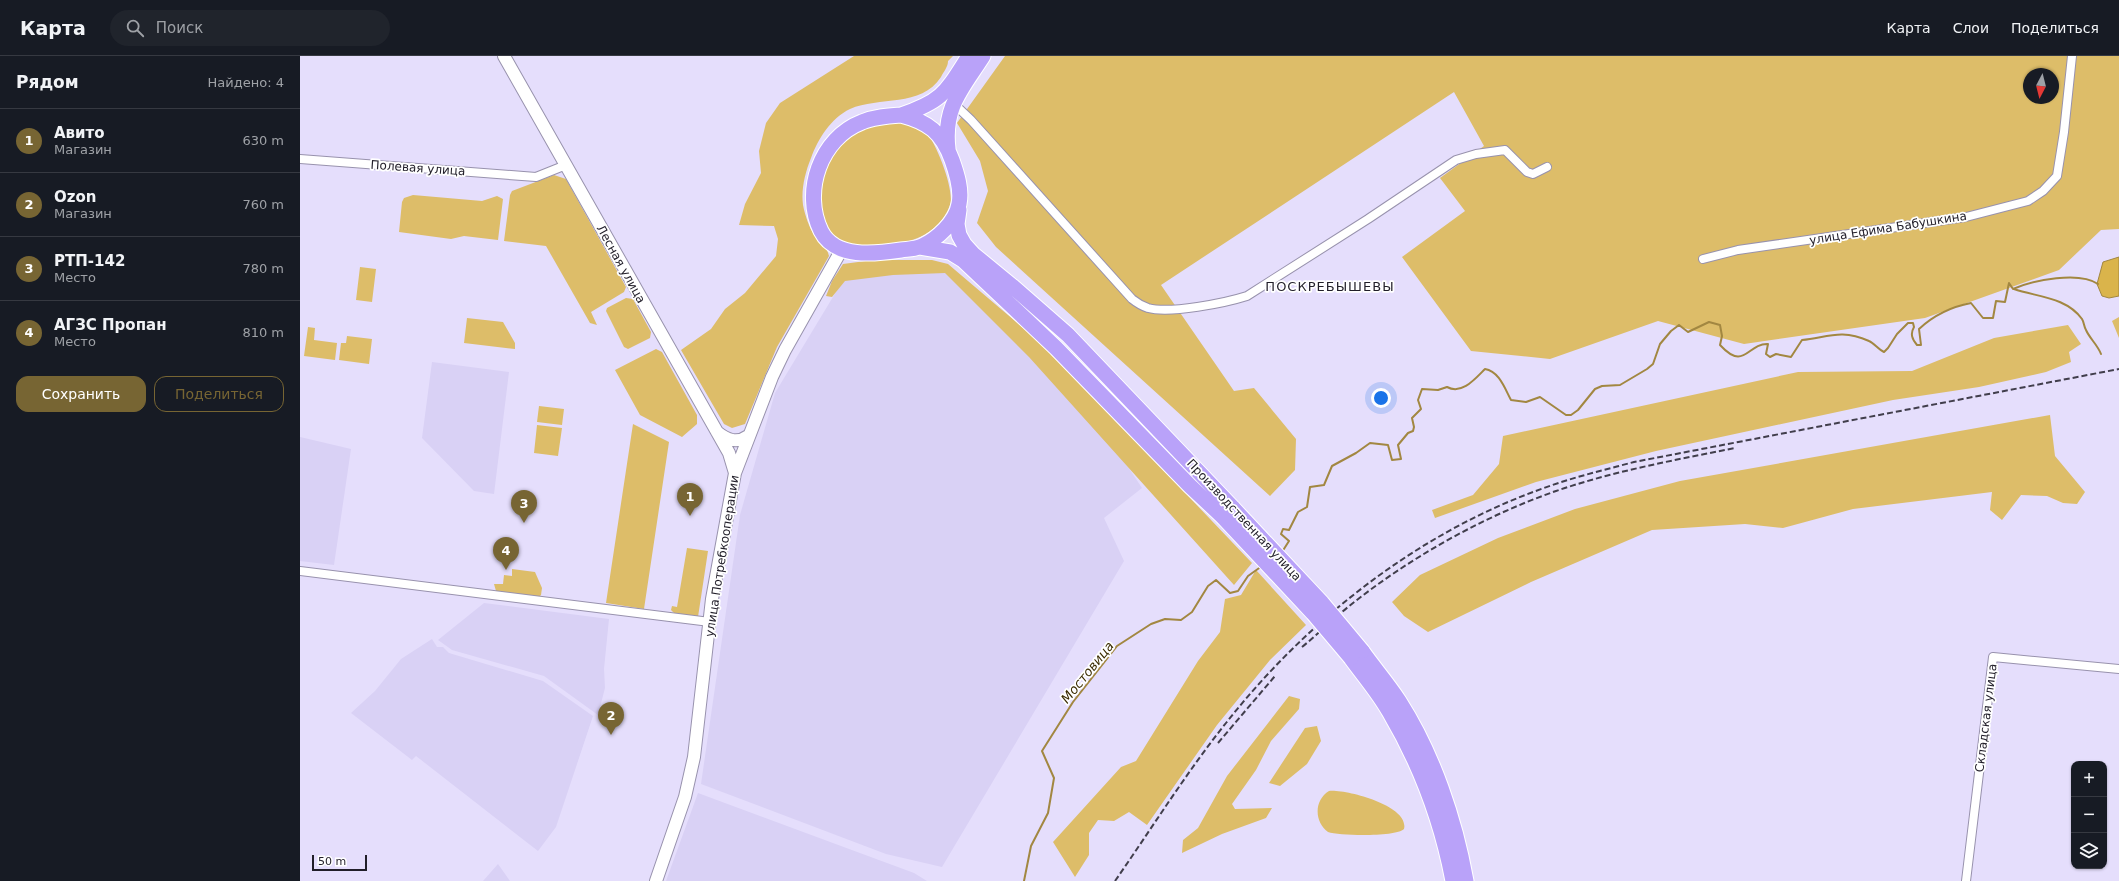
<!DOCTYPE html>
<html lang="ru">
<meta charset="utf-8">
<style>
body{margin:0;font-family:"DejaVu Sans",sans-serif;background:#20242c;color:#f1f3f6}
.controls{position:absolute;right:12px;bottom:12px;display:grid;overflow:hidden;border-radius:8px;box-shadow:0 1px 3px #0004}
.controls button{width:36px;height:36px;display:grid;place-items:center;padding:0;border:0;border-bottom:1px solid #363941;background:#171b24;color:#f1f3f6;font:20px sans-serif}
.compass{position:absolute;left:1723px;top:12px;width:36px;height:36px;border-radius:50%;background:#171b24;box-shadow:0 1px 3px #0004;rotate:187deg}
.scale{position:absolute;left:12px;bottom:10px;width:55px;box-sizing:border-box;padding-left:4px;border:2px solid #211e29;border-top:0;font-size:11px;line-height:14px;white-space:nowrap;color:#211e29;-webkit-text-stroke:3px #fff;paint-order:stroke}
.you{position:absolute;left:1081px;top:342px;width:14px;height:14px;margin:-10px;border:3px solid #fff;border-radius:50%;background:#1a73e8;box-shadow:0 0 0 6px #1a73e833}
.badge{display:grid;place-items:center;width:26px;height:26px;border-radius:50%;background:#776533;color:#fff;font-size:13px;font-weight:700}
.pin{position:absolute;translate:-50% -33px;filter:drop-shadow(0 1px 2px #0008)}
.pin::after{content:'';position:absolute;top:21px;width:14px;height:12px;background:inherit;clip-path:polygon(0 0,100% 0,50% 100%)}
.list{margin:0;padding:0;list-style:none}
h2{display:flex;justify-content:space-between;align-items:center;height:52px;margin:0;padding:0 16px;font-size:17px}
h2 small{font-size:13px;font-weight:400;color:#9ea1a6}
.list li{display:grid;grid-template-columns:26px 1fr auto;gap:12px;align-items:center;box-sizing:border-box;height:64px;padding:0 16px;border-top:1px solid #363941}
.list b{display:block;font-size:15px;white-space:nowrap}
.list p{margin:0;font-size:13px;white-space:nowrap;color:#9ea1a6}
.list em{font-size:13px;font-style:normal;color:#9ea1a6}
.actions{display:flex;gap:8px;padding:12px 16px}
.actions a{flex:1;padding:9px 0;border:1px solid #776533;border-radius:12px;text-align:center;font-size:14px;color:#776533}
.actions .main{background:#776533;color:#fff}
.icon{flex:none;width:22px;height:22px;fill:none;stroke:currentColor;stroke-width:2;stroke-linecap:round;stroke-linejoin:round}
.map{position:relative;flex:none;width:1819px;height:825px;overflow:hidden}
header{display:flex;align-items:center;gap:24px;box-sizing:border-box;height:56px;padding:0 20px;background:#171b24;border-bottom:1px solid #363941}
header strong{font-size:19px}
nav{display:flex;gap:22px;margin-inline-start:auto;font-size:14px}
.search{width:280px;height:36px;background:#20242c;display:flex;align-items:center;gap:10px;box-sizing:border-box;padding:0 14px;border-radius:22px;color:#9ea1a6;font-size:15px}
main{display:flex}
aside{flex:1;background:#171b24}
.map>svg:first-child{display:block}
.built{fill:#d9d1f5}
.green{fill:#ddbd69;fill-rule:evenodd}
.water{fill:#dab44b;stroke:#a28741}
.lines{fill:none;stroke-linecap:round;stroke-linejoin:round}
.stream{stroke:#a28741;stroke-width:2}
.street-casing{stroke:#9892ad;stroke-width:10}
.secondary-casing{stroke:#9892ad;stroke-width:14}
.highway-casing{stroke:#fff;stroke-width:17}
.street{stroke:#fff;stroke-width:8}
.secondary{stroke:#fff;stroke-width:12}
.highway{stroke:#b9a2f9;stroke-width:15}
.rail{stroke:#413e4c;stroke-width:2;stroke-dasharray:6 3;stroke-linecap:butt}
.highway-bridge-casing{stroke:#fff;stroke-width:17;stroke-linecap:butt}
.highway-bridge{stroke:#b9a2f9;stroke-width:15}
.labels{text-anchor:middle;stroke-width:3.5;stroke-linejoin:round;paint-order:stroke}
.street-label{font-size:12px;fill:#211e29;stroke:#fff}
.neighbourhood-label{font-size:13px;letter-spacing:1px;fill:#211e29;stroke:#fff}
.water-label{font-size:13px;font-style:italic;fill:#3a2b00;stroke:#fff}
</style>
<header>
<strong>Карта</strong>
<div class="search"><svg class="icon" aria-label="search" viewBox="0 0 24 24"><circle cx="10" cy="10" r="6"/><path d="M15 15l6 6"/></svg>Поиск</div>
<nav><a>Карта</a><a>Слои</a><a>Поделиться</a></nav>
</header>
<main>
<aside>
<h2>Рядом<small>Найдено: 4</small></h2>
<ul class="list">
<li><span class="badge">1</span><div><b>Авито</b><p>Магазин</p></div><em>630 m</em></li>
<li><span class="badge">2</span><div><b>Ozon</b><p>Магазин</p></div><em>760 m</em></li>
<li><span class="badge">3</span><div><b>РТП-142</b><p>Место</p></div><em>780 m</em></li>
<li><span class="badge">4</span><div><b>АГЗС Пропан</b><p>Место</p></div><em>810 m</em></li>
</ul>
<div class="actions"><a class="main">Сохранить</a><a>Поделиться</a></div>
</aside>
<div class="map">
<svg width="1819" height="825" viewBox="0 0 1819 825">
<rect width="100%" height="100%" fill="#e5defc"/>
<path class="built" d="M645,212L787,349L842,432L804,462L824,505L642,811L586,798L401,728L440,459L475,337L548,216Z
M132,306L209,316L194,438L174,435L122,382Z
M0,381L51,393L34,509L0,505Z
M184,547L309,563L304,613L305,632L298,659L244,620L152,594L138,584Z
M132,583L137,591H143L149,597L243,625L293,660L256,771L238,795L116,700L112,704L51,657L75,635L101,603Z
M398,737L614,817L627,825H366Z
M198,808L210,825H183Z"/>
<path class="green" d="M554,0H653L648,5C648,11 644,15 641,21C621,52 579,40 550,53C531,62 518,83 511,102C505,117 501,133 503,149C505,159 509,172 515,180C521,187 527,191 529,200L477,291L445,368L432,372L424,368L381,294L411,273L425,253L445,237L476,200L478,183L474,170L439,169L445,148L461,117L459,95L466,67L480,47Z
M705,0H1819V173L1801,174L1759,214L1625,262L1444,288L1358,265L1250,303L1171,295L1102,201L1165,155L1140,122L1184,90L1154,36L861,229L934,335L954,332L996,383L995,414L970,440L696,191L677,167L688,135L680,105L657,67ZM1729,18H1753V42H1729Z
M601,65C611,67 620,69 627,77C637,89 655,135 650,149C637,184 599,191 567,189C560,189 551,191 545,188C530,183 521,165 519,150C516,134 529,96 541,86C560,71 578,69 601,65Z
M254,119L266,123L326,231L324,236L291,256L297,269L290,267L246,190L204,185L210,139L212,135Z
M113,139L182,145L197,140L203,143L198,184L164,180L151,183L99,176L102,146L104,142Z
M573,204H632L648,208L749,294L952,507L934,529L729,301L645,217L593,219L545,225L532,241L526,240L532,225L543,208Z
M60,211L76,213L72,246L56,244Z
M326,242L333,243L351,276L350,282L328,293L324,291L306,255L307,252Z
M1819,261V282L1812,265Z
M167,262L203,266L215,287V293L164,287Z
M1768,269L1781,288L1769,296L1771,306L1746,316L1679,331L1593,344L1356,395L1236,426L1135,462L1132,454L1173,439L1199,408L1203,380L1498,316L1612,315L1694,282Z
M8,271L15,272L14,284L37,287L35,304L4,300Z
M47,280L72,283L69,308L39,304L41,287H46Z
M356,293L362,296L397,359V368L382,381L340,359L315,314Z
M239,350L264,353L262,369L237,366Z
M1750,359L1755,400L1785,436L1777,448L1763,447L1747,440L1721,439L1702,464L1690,454L1692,436L1553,453L1483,472L1445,468L1352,474L1231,526L1128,576L1104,560L1092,546L1120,519L1198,482L1275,453L1380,425Z
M333,368L369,386L344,553L306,547Z
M237,369L262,372L258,400L234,397Z
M387,492L408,495L398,561L375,558L371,554L372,550L377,551Z
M212,513L235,516L242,532L241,539L239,541L196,535L194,528H203L204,519L212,520Z
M956,514L1006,569L970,604L917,669L847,769L829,756L814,765L798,764L789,777V799L775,821L753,786L821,711L836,705L898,605L920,576L925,543L941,539Z
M989,640L1000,643L999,653L971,685L956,714L932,748L935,753L972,752L966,762L922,778L882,797L883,784L898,772L927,720Z
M1017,670L1021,685L1007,708L980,730L969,727L1005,672Z
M1029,735C1046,733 1110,750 1104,773C1096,781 1040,780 1028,776C1014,766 1014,744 1029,735Z"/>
<path class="water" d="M1819,201V240L1809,242L1802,240L1797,228L1803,206Z"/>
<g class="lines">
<path class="stream" d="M1714,233C1737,241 1766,241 1782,263C1784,266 1784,271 1786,274C1790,283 1797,288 1801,298
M982,496L989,485L981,478L983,473L989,474L998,456L1007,451L1010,431L1024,429L1032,410L1056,397L1070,387L1088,389L1092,404L1101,403L1098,389L1108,377L1113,375L1114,371L1112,362L1121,353L1118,344L1122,333L1138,334L1147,331C1162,339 1175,323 1185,313C1199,315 1205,333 1211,344L1226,346L1240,341L1266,359H1271L1278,354L1295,333L1302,330L1320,329L1347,313L1353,308L1360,288L1371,275L1379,269L1388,276L1409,266L1420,269L1422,280L1420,289C1445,316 1447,287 1468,288L1466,298L1470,301L1476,298L1491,301L1502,284C1529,281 1541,273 1569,285C1574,287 1578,293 1584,296L1588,292L1597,278L1608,267H1613L1614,271C1610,278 1612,283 1617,289H1621L1619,273C1634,259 1650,251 1671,247L1683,262H1693L1696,245L1705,246L1709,227L1713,233C1734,224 1779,215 1798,228
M724,825L731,790L748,757L754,722L742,695L773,646L817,590L851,568L865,563L881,564L892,556L908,530L916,524L930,537L938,535L948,520L962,510"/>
<g class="street-casing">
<path id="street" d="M653,47L671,64L832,243C837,247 842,250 848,252C870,258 925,247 947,240L1068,163L1156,104L1176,98L1205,94L1227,116L1233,118L1247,111
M0,103L236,121L266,109
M1403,203L1438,194L1666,161L1728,145L1743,135L1757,120L1764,76L1772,0
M0,515L410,566
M1666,825L1693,601L1819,613"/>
</g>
<g class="secondary-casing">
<path id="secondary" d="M204,0L429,397L435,417
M417,376C427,384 437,388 448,380
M356,825L385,741L394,701L412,543L435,417L472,321L485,294L542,193"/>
</g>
<g class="highway-casing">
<path id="highway" d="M601,59C628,66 642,76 652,104C657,118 662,134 659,148C656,166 637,183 622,190C616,193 608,193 601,194C575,198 535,203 521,175C502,136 520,82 562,66C574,61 587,60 601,59Z
M601,59C643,45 646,36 669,0
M648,93C643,51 662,33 683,0
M659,154L657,168L659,179L664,188L673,198L712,230L768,279L933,452
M620,191L650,196L663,204L756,292L890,430L923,461
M1062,595C1074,612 1088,628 1099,645C1133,698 1155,764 1166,825
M1051,602C1064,620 1079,637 1090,657C1120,708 1142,767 1153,825"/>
</g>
<use href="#street" class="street"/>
<use href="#secondary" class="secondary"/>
<use href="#highway" class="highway"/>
<path class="rail" d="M1002,591C1018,578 1032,564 1048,551C1109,502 1182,461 1256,435C1314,415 1375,404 1435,392
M918,687L975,620
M815,825C852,772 886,717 926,667C1008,563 1119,476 1244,432C1274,421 1304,414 1334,406L1819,313"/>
<g class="highway-bridge-casing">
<path id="highway-bridge" d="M933,452L1022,547L1062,595
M923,461L1013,557L1051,602"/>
</g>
<use href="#highway-bridge" class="highway-bridge"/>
</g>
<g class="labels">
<g class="street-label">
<text transform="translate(118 112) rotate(4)" y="4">Полевая улица</text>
<text transform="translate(1588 172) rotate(-9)" y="4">улица Ефима Бабушкина</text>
<text transform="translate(321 208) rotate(61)" y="4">Лесная улица</text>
<text transform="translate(944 464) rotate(47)" y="4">Производственная улица</text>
<text transform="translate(422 500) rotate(-81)" y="4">улица Потребкооперации</text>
<text transform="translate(1686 662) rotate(-83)" y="4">Складская улица</text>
</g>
<g class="neighbourhood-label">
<text x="1030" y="235">ПОСКРЕБЫШЕВЫ</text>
</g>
<g class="water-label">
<text transform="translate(787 616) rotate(-51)" y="5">Мостовица</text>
</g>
</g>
</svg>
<div class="controls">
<button>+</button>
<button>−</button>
<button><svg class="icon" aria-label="layers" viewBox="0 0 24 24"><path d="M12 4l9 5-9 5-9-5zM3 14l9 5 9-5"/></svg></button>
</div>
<svg class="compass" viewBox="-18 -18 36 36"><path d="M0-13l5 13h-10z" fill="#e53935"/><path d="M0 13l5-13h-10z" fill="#9ea1a6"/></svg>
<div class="scale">50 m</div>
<div class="you"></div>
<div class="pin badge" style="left:390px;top:460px">1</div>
<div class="pin badge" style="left:311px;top:679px">2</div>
<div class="pin badge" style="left:224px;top:467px">3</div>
<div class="pin badge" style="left:206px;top:514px">4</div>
</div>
</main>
